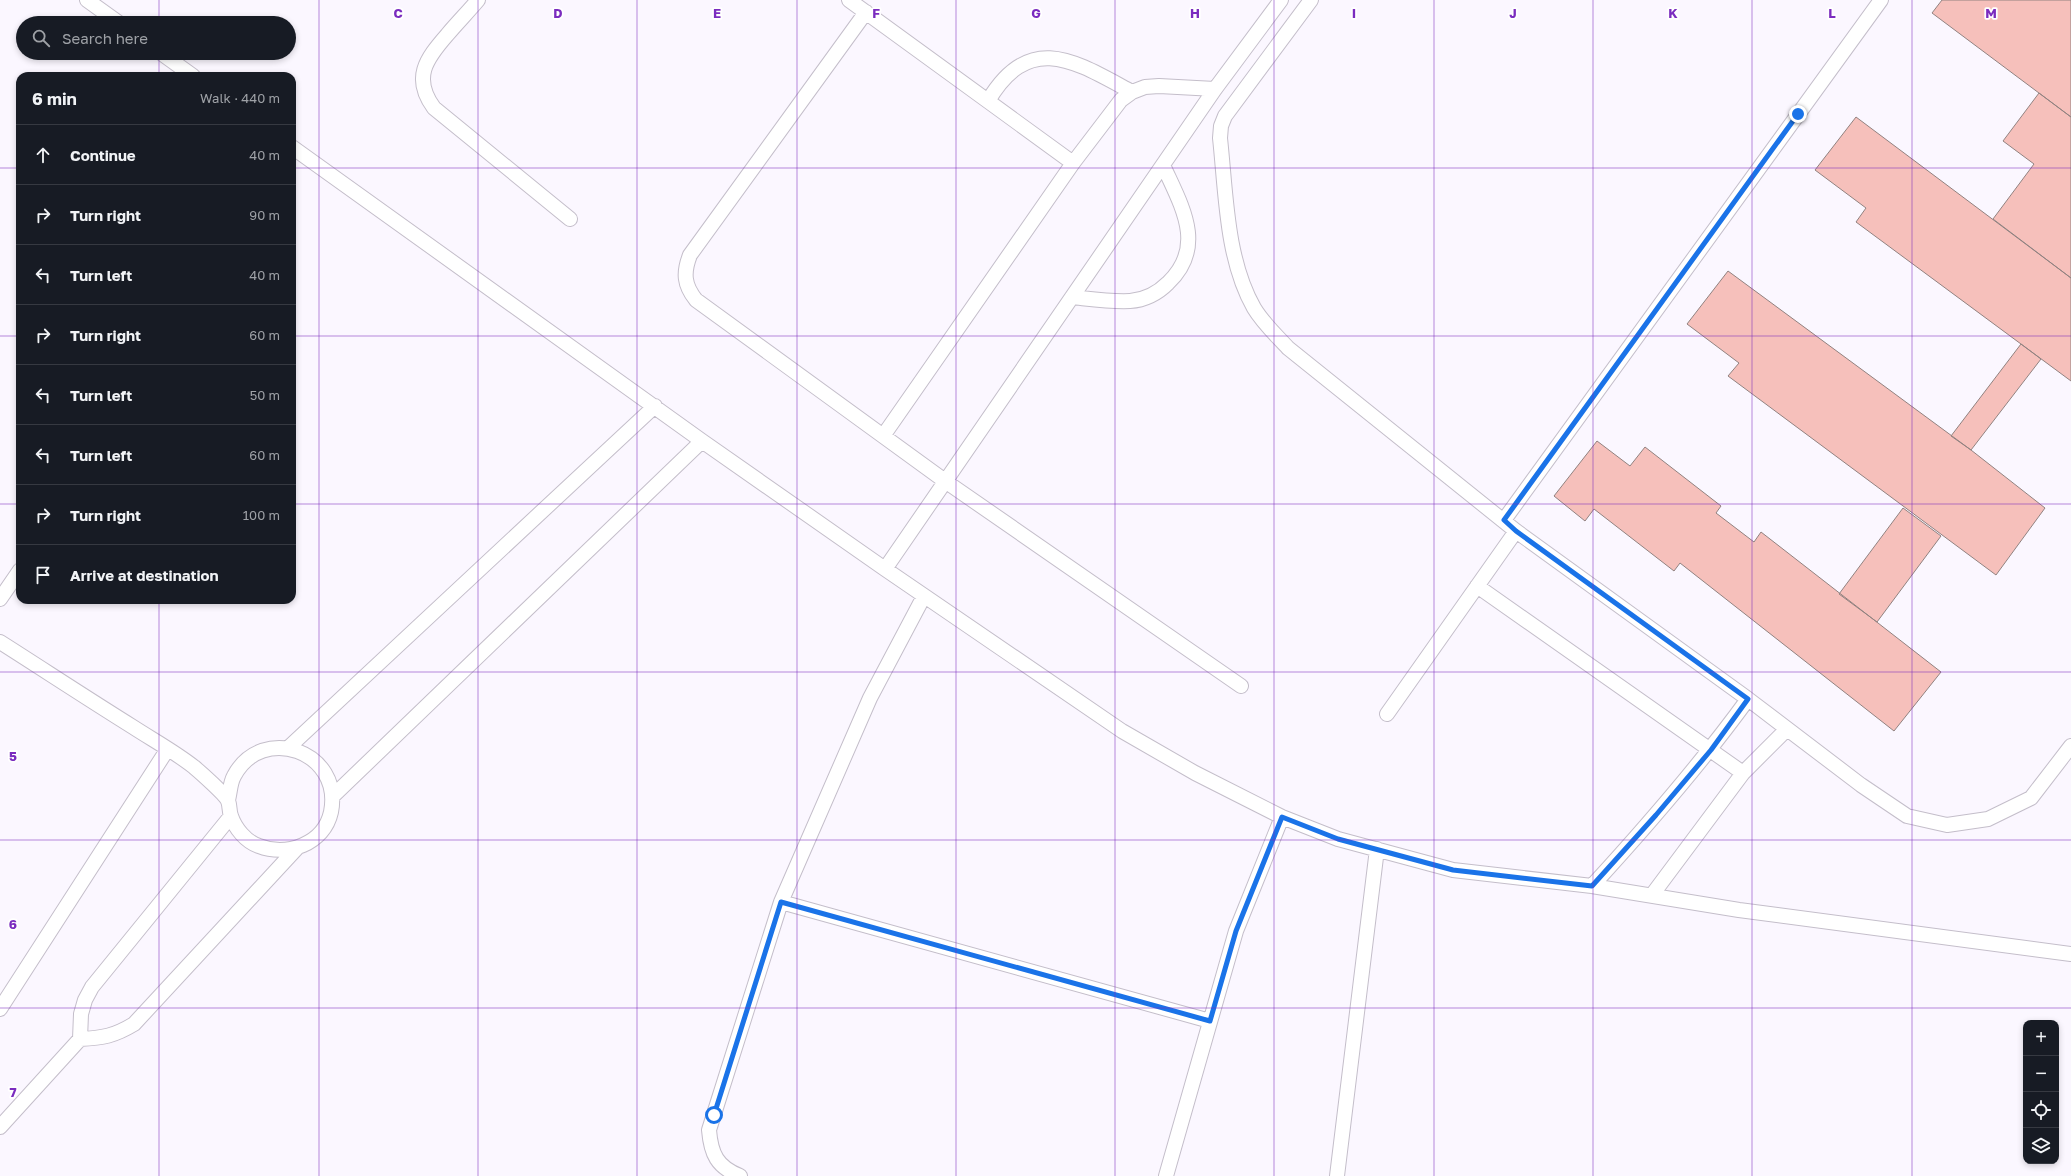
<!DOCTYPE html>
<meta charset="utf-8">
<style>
body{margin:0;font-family:"Golos Text",sans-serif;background:#20242c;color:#f1f3f6}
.controls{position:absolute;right:12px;bottom:12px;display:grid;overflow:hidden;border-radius:8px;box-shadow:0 2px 6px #0003}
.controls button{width:36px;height:36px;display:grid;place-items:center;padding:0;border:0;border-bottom:1px solid #363941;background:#171b24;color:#f1f3f6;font:20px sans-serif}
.stop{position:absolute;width:12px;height:12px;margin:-9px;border:3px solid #1a73e8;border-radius:50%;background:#fff}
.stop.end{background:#1a73e8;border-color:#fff;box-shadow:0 1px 4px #0008}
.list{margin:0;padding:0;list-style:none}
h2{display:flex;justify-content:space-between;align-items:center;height:52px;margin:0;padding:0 16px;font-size:17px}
h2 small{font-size:13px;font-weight:400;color:#9ea1a6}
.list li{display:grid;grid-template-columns:26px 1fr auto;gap:12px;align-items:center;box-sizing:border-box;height:60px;padding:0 16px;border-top:1px solid #363941}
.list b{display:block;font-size:15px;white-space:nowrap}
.list em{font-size:13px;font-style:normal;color:#9ea1a6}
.icon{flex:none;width:22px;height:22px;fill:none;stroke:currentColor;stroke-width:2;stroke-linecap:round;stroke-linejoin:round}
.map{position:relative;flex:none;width:2071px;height:1176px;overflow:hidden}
.search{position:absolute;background:#171b24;box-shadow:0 2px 6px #0003;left:16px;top:16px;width:280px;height:44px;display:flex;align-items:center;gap:10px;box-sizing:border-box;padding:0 14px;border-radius:22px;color:#9ea1a6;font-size:15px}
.panel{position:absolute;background:#171b24;box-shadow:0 2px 6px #0003;left:16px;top:72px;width:280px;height:532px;border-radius:12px}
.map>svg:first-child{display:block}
.building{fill:#f6c0bb;stroke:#918280}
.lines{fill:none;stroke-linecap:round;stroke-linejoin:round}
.lane-casing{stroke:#c4beca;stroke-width:16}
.lane{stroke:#fff;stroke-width:14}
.route{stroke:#1a73e8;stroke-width:5}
.grid{fill:none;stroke:#7b2cbf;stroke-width:1;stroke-opacity:0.55}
.grid-label{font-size:13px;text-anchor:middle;font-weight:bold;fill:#7b2cbf;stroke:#fff;stroke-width:3.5;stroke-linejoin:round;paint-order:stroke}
</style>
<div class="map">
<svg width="2071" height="1176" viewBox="0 0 2071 1176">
<rect width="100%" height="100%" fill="#fbf7ff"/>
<path class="building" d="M1942,0H2071V117L1932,13Z
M2039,93L2071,117V278L1993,219L2034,164L2003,141Z
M1856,117L2071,278V381L1856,222L1866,208L1815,170Z
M1728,271L1971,450L2045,508L1996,575L1728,376L1739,363L1687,324Z
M2021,344L2041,359L1971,450L1951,436Z
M1597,441L1630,466L1645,447L1721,506L1716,513L1754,542L1761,532L1941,672L1894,731L1680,563L1674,571L1594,509L1585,521L1554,496Z
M1903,508L1941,536L1877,622L1839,594Z"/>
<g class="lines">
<g class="lane-casing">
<path id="lane" d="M87,0L119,23
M478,0C468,12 457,23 447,35C426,59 412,78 434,108L570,219
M849,0L1073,163
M1311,0L1225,116L1221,126L1220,138C1226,193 1226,259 1254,308C1263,323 1276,335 1288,348L1516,531L1748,699L1861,785L1907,816L1947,825L1988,819L2031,798L2071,746
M866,12L690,255C683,273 684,285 696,300L945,481L1241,686
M161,53L193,76
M988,101C1030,30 1076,62 1132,92
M292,147L702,441L885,569L1122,731L1195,773L1282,817L1338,839L1453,870L1592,886L1739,910L2071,954
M1072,297C1091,299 1111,302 1130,301C1144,300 1158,293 1168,283C1207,246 1181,205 1163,165
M883,436L1073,163L1121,100L1132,92L1145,87L1159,86L1215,89
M1504,520L1881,0
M885,569L1215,89L1281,0
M1477,586L1743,773
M0,599L20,570
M0,642C44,670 88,699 133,727C153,740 175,752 194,767C200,772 226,795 228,801C230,805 229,811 231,816C235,828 246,842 259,846C287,857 324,844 331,812C343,751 262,723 234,776C230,783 230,793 228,800
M1387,714L1516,531
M288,748L655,406
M333,796L702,441
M1592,886C1647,826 1700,765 1748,699
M1652,895L1743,773L1787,729
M781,902L1210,1021
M0,1009L167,750
M80,1039C103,1038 114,1036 134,1024L297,848
M0,1127L80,1039L81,1014L85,1000L92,987L231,816
M740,1176C717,1167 711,1154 709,1130L781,902L870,698L924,596
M1166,1176L1236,931L1282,817
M1337,1176L1377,849"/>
</g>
<use href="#lane" class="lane"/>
</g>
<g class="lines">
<path class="route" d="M714,1115L781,902L1210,1021L1236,931L1282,817L1338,839L1453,870L1592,886L1656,815L1711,750L1748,699L1516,531L1504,520L1798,114"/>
</g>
<path class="grid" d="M159,0V23M319,0V1176M478,0V1176M637,0V1176M797,0V1176M956,0V1176M1115,0V1176M1274,0V1176M1434,0V1176M1593,0V1176M1752,0V1176M1912,0V1176M159,53V76M0,168H20M292,168H2071M0,336H20M292,336H2071M0,504H20M292,504H2071M159,600V1176M0,672H2071M0,840H2071M0,1008H2071"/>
<g class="grid-label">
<text x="398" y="18">C</text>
<text x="558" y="18">D</text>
<text x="717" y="18">E</text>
<text x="876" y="18">F</text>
<text x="1036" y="18">G</text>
<text x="1195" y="18">H</text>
<text x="1354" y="18">I</text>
<text x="1513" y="18">J</text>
<text x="1673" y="18">K</text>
<text x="1832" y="18">L</text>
<text x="1991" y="18">M</text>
<text x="13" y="761">5</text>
<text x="13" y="929">6</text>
<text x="13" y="1097">7</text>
</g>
</svg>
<div class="controls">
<button>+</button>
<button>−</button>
<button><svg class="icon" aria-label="locate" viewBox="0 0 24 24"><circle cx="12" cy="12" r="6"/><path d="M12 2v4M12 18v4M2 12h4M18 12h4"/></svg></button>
<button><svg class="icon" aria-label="layers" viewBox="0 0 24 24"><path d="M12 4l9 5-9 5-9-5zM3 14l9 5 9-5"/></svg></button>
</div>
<div class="stop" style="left:714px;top:1115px"></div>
<div class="stop end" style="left:1798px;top:114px"></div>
<div class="search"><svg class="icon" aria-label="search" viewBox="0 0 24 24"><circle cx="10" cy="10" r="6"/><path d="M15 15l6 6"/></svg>Search here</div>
<section class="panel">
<h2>6 min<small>Walk · 440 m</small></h2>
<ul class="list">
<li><svg class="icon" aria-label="ahead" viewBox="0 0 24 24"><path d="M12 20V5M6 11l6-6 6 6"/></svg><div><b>Continue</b></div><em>40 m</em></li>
<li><svg class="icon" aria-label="right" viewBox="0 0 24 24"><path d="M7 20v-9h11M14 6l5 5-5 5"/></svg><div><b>Turn right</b></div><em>90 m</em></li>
<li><svg class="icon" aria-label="left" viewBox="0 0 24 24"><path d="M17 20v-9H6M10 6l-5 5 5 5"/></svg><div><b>Turn left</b></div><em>40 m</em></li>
<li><svg class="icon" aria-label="right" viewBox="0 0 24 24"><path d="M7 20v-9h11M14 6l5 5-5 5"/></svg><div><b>Turn right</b></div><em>60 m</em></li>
<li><svg class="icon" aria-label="left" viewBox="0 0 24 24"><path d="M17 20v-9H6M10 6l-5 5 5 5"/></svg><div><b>Turn left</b></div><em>50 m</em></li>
<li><svg class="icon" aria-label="left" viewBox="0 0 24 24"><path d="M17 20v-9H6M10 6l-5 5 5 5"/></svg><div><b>Turn left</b></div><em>60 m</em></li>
<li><svg class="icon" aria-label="right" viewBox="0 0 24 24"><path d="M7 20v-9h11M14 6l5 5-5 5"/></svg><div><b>Turn right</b></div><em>100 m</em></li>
<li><svg class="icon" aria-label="arrive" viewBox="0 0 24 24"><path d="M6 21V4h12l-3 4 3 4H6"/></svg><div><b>Arrive at destination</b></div></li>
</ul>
</section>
</div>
